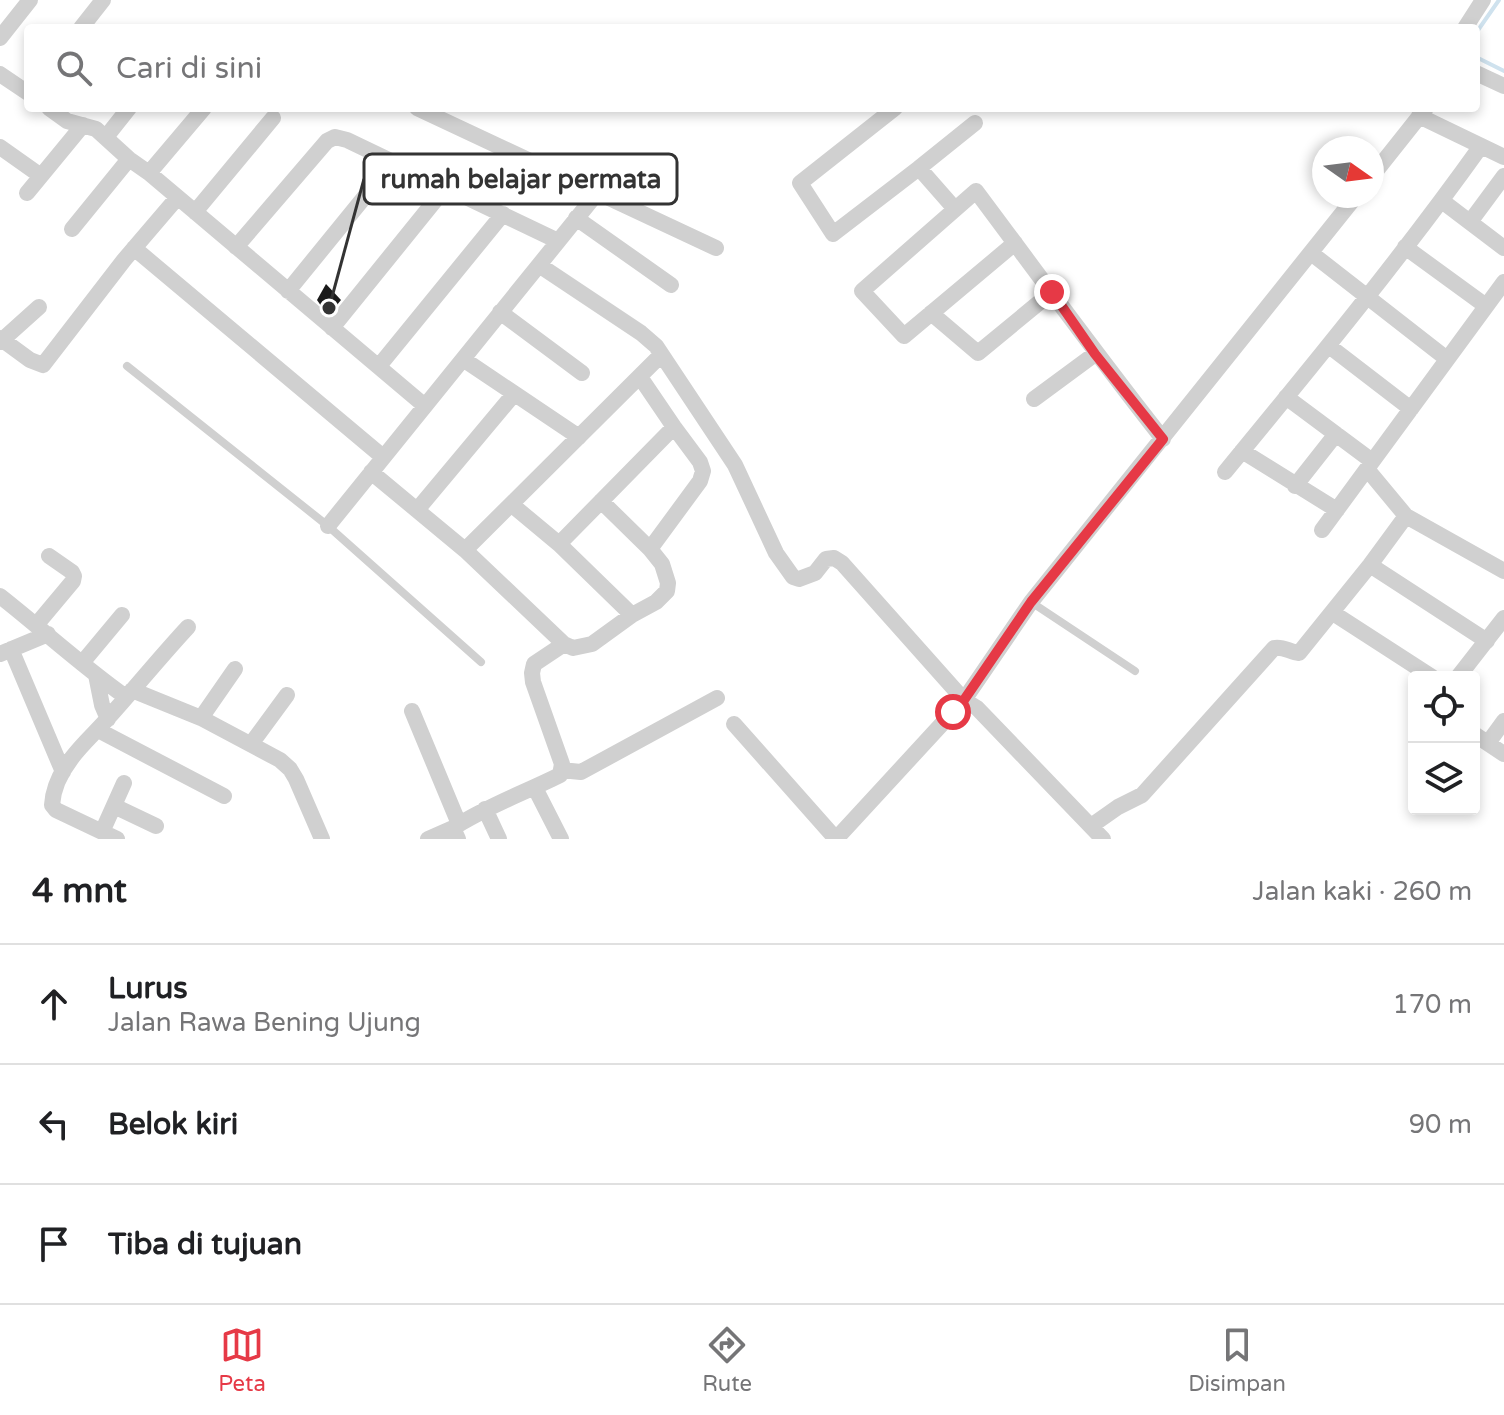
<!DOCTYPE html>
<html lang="id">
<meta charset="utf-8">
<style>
body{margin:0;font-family:"Varela Round",sans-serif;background:#f6f6f6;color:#202124}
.controls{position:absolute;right:24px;bottom:24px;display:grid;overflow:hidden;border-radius:8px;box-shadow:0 4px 12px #0003}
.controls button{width:72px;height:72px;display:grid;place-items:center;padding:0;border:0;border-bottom:2px solid #e0e0e0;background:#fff;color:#202124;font:40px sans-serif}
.compass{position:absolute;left:1312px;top:136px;width:72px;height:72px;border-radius:50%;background:#fff;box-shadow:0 4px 12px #0003;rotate:104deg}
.stop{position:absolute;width:24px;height:24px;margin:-18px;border:6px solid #e63946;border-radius:50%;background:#fff}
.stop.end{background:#e63946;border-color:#fff;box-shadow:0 2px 8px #0008}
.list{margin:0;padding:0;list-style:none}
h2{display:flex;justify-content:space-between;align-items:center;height:104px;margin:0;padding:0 32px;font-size:34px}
h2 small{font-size:26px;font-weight:400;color:#757577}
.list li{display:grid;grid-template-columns:52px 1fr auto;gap:24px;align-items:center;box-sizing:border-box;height:120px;padding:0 32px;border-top:2px solid #e0e0e0}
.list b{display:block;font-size:30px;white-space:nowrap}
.list p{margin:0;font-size:26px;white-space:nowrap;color:#757577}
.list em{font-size:26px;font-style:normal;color:#757577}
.icon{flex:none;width:44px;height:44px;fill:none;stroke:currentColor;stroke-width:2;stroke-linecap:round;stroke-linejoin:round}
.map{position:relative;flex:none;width:1504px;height:839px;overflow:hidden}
.search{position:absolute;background:#fff;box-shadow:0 4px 12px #0003;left:24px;right:24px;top:24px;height:88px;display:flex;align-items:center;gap:20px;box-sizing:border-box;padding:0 28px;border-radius:8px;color:#757577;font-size:30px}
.sheet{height:464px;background:#fff}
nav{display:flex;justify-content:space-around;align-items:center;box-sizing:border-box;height:112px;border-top:2px solid #e0e0e0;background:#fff;font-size:22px;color:#757577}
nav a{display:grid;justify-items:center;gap:4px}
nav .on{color:#e63946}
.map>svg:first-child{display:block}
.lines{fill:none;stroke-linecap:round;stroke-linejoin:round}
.stream{stroke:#cfe2ee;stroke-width:4}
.building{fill:#1a1a1a}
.service{stroke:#d0d0d0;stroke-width:8}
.minor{stroke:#d0d0d0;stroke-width:16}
.route{stroke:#e63946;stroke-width:10}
.leader{fill:none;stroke:#333;stroke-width:3}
.callout-dot{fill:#333;stroke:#fff;stroke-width:3}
.callout{fill:#fff;stroke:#333;stroke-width:3}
.callout-label{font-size:26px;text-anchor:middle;font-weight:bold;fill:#333}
</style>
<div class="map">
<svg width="1504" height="839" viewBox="0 0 1504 839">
<rect width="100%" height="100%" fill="#fff"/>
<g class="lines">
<path class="stream" d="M1476,33L1499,0
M1476,57L1504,71"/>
</g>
<path class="building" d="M326,284L341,300L328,316L317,300Z"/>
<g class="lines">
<path class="service" d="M127,366L328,526L481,662
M1031,602L1135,671"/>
<path class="minor" d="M81,28L103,0
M1465,28L1483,0
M0,38L30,0
M1476,73L1504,86
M0,74L28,93
M49,108L67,121L96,129L129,159L149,173L425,406
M417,108L716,248
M895,108L800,183L833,234L919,168
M1419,116L1504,157
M106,137L129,108
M0,147L41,176
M149,173L204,108
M1372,176L1426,108
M27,193L83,125
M1442,201L1504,248
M955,209L919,168L975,123
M195,212L273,118
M576,218L671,285
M1470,222L1504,176
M72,229L129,159
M1015,243L904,336L862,291L976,191C1038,274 1099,358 1163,439
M236,247L327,141L335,137L347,140L558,241
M1405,247L1486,306
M134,248L383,457
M1311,253L1447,359
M539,265L641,333L656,346L735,465L776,553L793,577L799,579L815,573L826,559L834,558L842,563L964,700L977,708L1103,839
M288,291L393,162
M500,312L582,373
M931,313L978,353L1052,292
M332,328L446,187
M0,338L30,360L43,365L124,260L177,198
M0,342L39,307
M1329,346L1411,409
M463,359L579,437
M379,366L503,214
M640,377L674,427L700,462L703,471L700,481L650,549
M1286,397L1372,461
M1034,399L1095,354
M1242,451L1337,510
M1367,469L1406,516L1504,571
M371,472L465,550L564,644L534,664L532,673L533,682L562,764L560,775C524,793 487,806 453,828L458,839
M1225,472C1313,365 1401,258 1481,146
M1295,486L1336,434
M511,504L559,544L632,615
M417,510L514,394
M328,526L598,192
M1322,530L1504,282
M559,544L674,427
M465,550L661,355
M1370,565L1487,641
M0,596C42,629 82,666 126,697
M1333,613L1432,677
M37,624L73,581L74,576L72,572L49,556
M564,644L573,648L592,644L632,615L656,602L667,591L668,583L662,564L650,549L601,501
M11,649L63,772
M0,654L48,634
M82,663L122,615
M235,669L201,718L280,760L290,769L296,779L322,839
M96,675L102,705L108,719
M1458,677L1504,618
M132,690L201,718
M412,711L459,824
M734,724L836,839
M98,730L224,796
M1474,734L1504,754
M1488,743L1504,721
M251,744L287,695
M561,770L581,772L717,698
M535,788L561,839
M114,806L156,826
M485,809L499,839
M1091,826L1118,807L1142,795L1274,648C1283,646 1290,652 1299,653L1370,565L1406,516
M102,832L124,783
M117,839L56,810L52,805C53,789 61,772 71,759C82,744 97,731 109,717C136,687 161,656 188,627
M428,839L453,828
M836,839L964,700L1031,602L1356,196"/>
</g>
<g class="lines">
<path class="route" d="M953,712L964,700L1031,602L1163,439L1095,354L1052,292"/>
</g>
<path class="leader" d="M329 308L364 179"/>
<circle class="callout-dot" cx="329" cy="308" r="8"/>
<rect class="callout" x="364" y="154" width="313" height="50" rx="8"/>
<g class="callout-label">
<text x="521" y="188">rumah belajar permata</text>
</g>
</svg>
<div class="controls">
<button><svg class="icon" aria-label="locate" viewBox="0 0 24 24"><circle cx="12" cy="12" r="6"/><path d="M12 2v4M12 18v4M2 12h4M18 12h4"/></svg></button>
<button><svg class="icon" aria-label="layers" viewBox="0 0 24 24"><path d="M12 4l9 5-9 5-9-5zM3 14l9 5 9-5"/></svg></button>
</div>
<svg class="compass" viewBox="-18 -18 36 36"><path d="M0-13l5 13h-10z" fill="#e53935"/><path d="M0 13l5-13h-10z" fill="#757577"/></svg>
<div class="stop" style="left:953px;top:712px"></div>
<div class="stop end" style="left:1052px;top:292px"></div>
<div class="search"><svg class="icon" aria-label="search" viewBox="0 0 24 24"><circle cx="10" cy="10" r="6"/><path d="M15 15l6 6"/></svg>Cari di sini</div>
</div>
<section class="sheet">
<h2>4 mnt<small>Jalan kaki · 260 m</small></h2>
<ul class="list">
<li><svg class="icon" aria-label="ahead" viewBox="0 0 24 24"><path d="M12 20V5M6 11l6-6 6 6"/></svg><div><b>Lurus</b><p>Jalan Rawa Bening Ujung</p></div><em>170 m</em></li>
<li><svg class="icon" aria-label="left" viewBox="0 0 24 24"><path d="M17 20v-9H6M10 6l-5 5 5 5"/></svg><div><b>Belok kiri</b></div><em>90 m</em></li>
<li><svg class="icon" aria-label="arrive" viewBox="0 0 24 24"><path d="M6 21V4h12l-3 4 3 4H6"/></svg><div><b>Tiba di tujuan</b></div></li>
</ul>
</section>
<nav>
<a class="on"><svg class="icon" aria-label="map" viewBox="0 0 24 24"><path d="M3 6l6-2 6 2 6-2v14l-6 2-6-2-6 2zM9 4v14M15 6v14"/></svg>Peta</a>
<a><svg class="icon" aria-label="directions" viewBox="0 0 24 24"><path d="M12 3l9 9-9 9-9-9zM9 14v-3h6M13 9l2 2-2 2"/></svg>Rute</a>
<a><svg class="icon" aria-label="saved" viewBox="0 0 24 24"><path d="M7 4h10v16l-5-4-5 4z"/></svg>Disimpan</a>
</nav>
